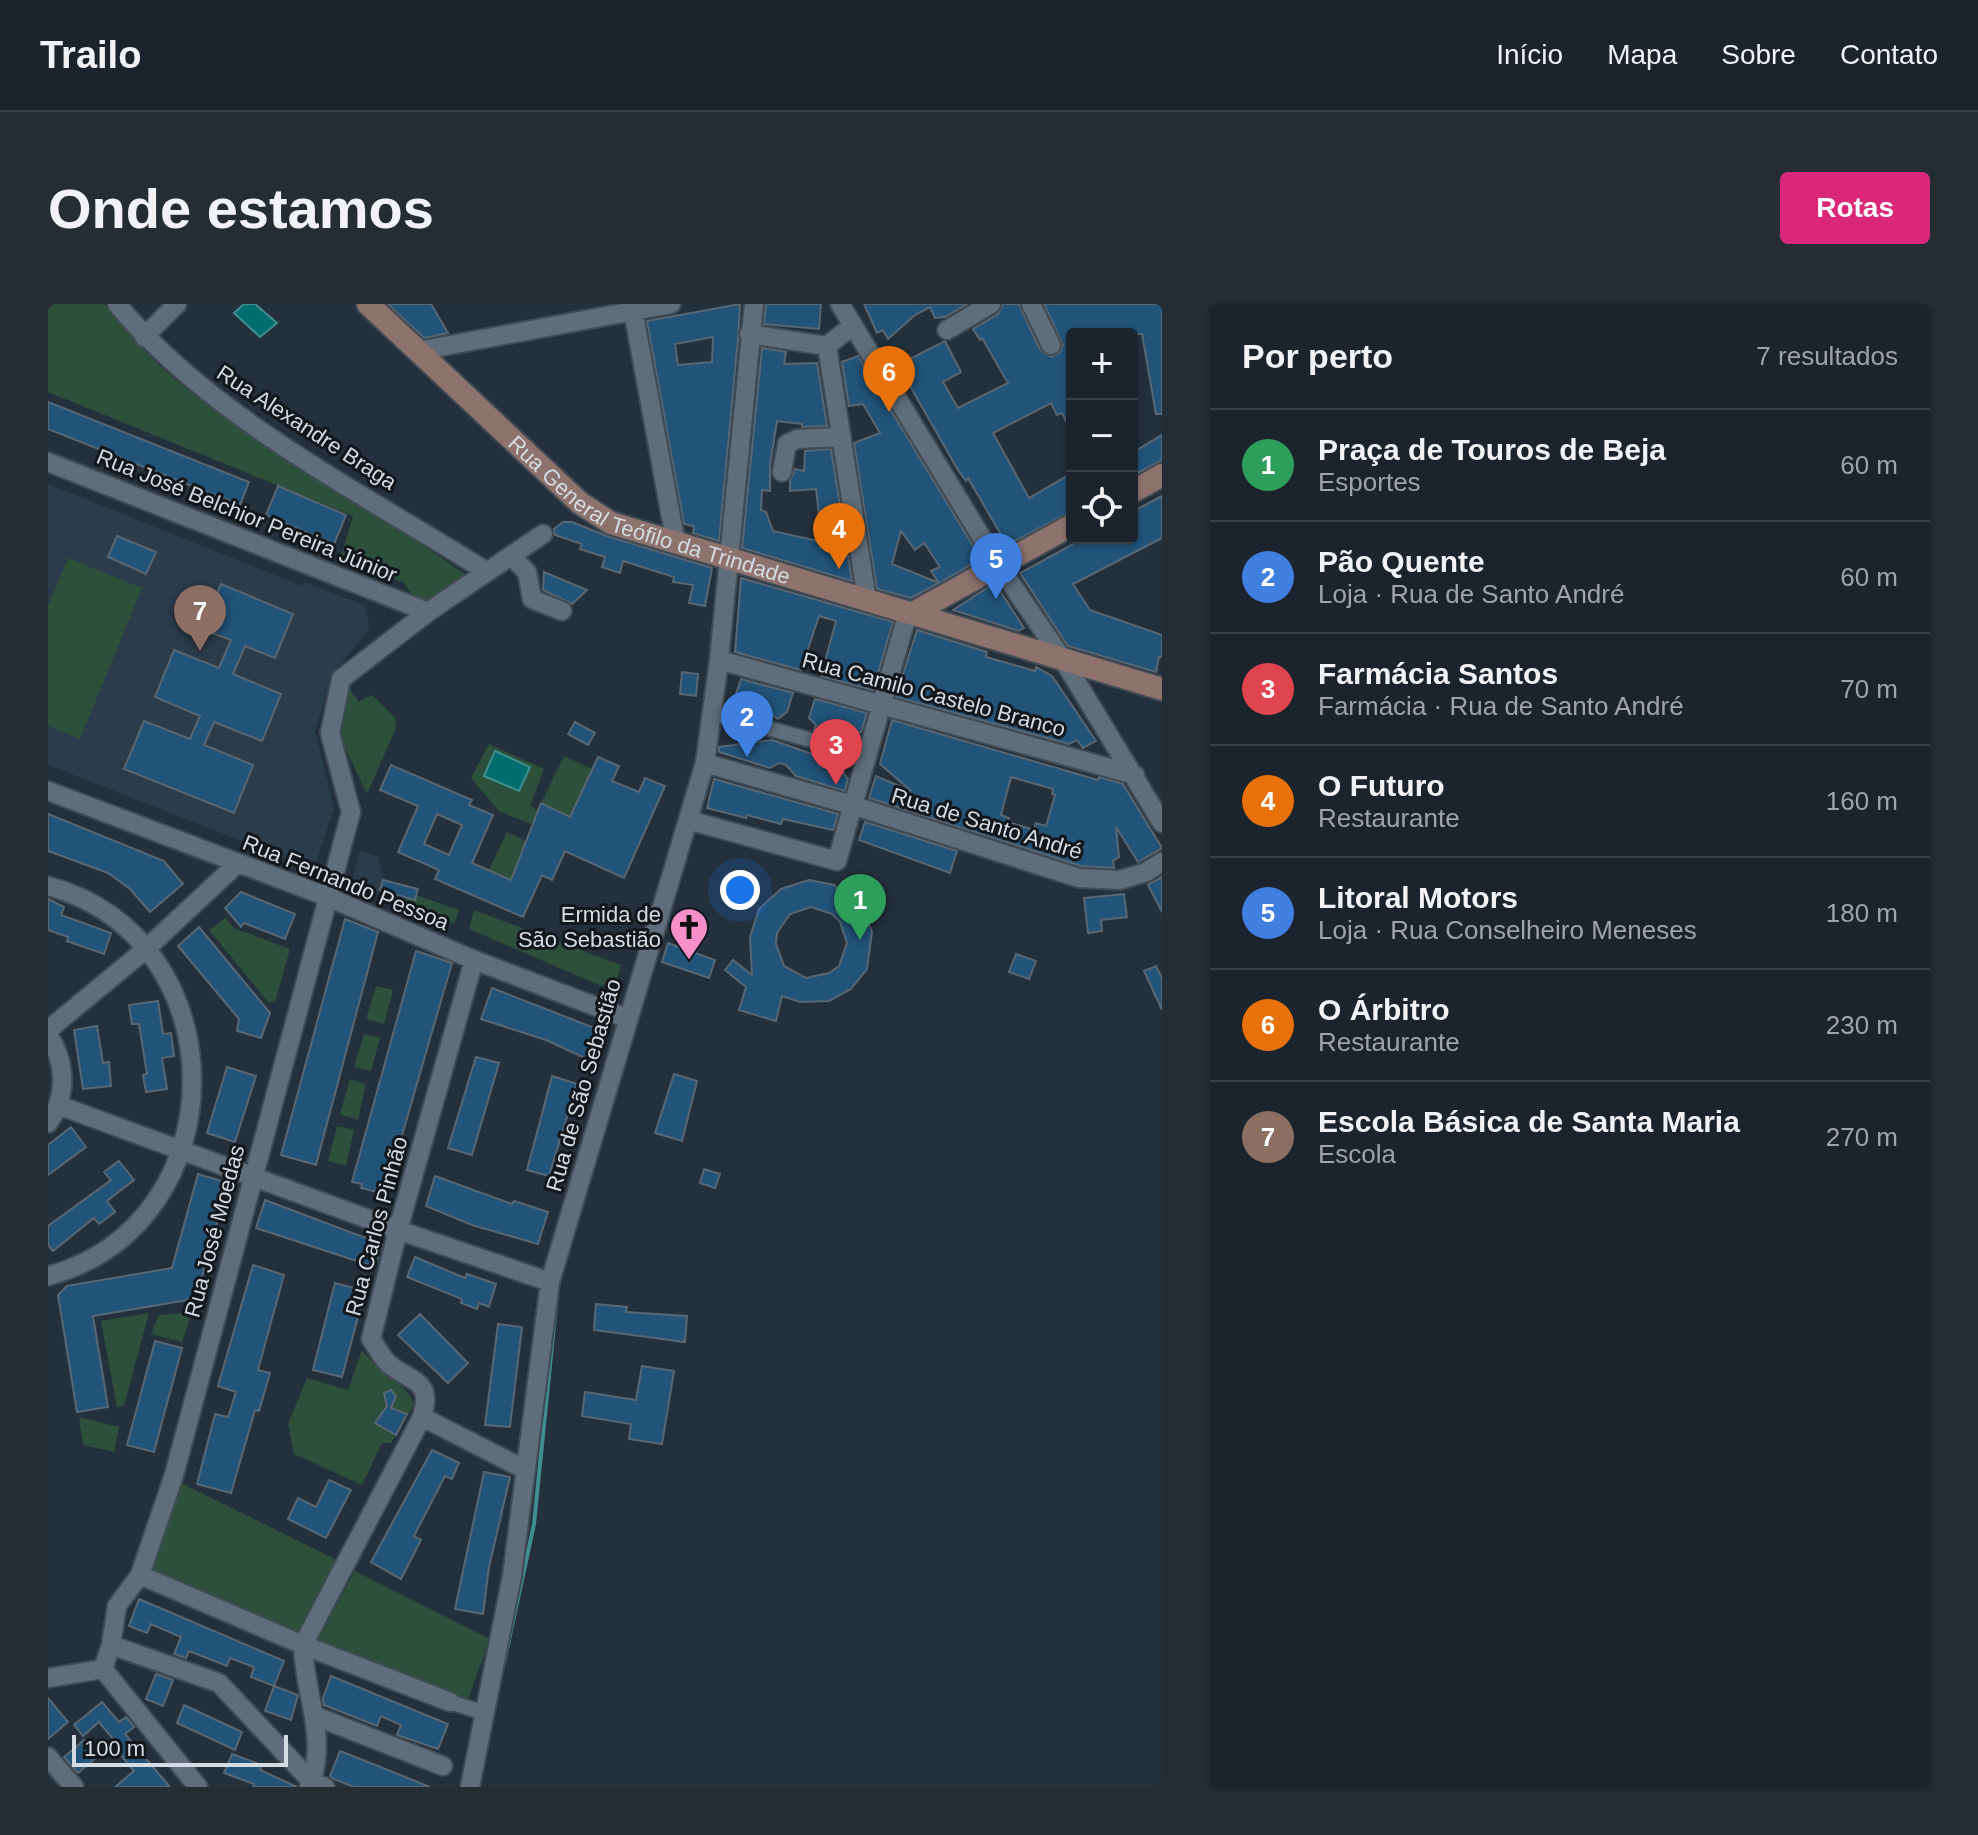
<!DOCTYPE html>
<html lang="pt">
<meta charset="utf-8">
<style>
body{margin:0;font-family:Arial,sans-serif;background:#242c34;color:#f1f3f6}
.controls{position:absolute;right:24px;top:24px;display:grid;overflow:hidden;border-radius:8px;box-shadow:0 2px 6px #0004}
.controls button{width:72px;height:72px;display:grid;place-items:center;padding:0;border:0;border-bottom:2px solid #394148;background:#1b242c;color:#f1f3f6;font:40px sans-serif}
.scale{position:absolute;left:24px;bottom:20px;width:216px;box-sizing:border-box;padding-left:8px;border:4px solid #d3dbe3;border-top:0;font-size:22px;line-height:28px;white-space:nowrap;color:#d3dbe3;-webkit-text-stroke:6px #12171c;paint-order:stroke}
.you{position:absolute;left:692px;top:586px;width:28px;height:28px;margin:-20px;border:6px solid #fff;border-radius:50%;background:#1a73e8;box-shadow:0 0 0 12px #1a73e833}
.badge{display:grid;place-items:center;width:52px;height:52px;border-radius:50%;background:#db2777;color:#fff;font-size:26px;font-weight:700}
.pin{position:absolute;translate:-50% -66px;filter:drop-shadow(0 2px 4px #0008)}
.pin::after{content:'';position:absolute;top:42px;width:28px;height:24px;background:inherit;clip-path:polygon(0 0,100% 0,50% 100%)}
.list{margin:0;padding:0;list-style:none}
h2{display:flex;justify-content:space-between;align-items:center;height:104px;margin:0;padding:0 32px;font-size:34px}
h2 small{font-size:26px;font-weight:400;color:#a0a4a9}
.list li{display:grid;grid-template-columns:52px 1fr auto;gap:24px;align-items:center;box-sizing:border-box;height:112px;padding:0 32px;border-top:2px solid #394148}
.list b{display:block;font-size:30px;white-space:nowrap}
.list p{margin:0;font-size:26px;white-space:nowrap;color:#a0a4a9}
.list em{font-size:26px;font-style:normal;color:#a0a4a9}
.icon{flex:none;width:44px;height:44px;fill:none;stroke:currentColor;stroke-width:2;stroke-linecap:round;stroke-linejoin:round}
.map{position:relative;flex:none;width:1114px;height:1483px;overflow:hidden;border-radius:8px}
header{display:flex;align-items:center;gap:48px;box-sizing:border-box;height:112px;padding:0 40px;background:#1b242c;border-bottom:2px solid #394148}
header strong{font-size:38px}
nav{display:flex;gap:44px;margin-inline-start:auto;font-size:28px}
.intro{display:flex;align-items:center;justify-content:space-between;box-sizing:border-box;height:192px;padding:0 48px}
h1{margin:0;font-size:56px}
.button{padding:20px 36px;border-radius:8px;background:#db2777;color:#fff;font-size:28px;font-weight:700}
main{display:flex;gap:48px;padding:0 48px}
aside{flex:1;background:#1b242c;border-radius:8px;box-shadow:0 2px 6px #0004}
.map>svg:first-child{display:block}
.built{fill:#2b3d4b}
.green{fill:#2c503c}
.water{fill:#006e6e;stroke:#3f8f91;stroke-width:2}
.lines{fill:none;stroke-linecap:round;stroke-linejoin:round}
.stream{stroke:#3f8f91;stroke-width:4}
.building{fill:#225379;stroke:#596773;stroke-width:2;fill-rule:evenodd}
.pedestrian-casing{stroke:#404b54;stroke-width:18}
.minor-casing{stroke:#404b54;stroke-width:22}
.secondary-casing{stroke:#404b54;stroke-width:26}
.pedestrian{stroke:#606e7b;stroke-width:14}
.minor{stroke:#606e7b;stroke-width:18}
.secondary{stroke:#8e726e;stroke-width:22}
.labels{text-anchor:middle;stroke-width:6;stroke-linejoin:round;paint-order:stroke}
.street-label{font-size:22px;fill:#d3dbe3;stroke:#12171c}
.poi-label{font-size:22px;fill:#d3dbe3;stroke:#12171c;text-anchor:end}
</style>
<header>
<strong>Trailo</strong>
<nav><a>Início</a><a>Mapa</a><a>Sobre</a><a>Contato</a></nav>
</header>
<div class="intro"><h1>Onde estamos</h1><a class="button">Rotas</a></div>
<main>
<div class="map">
<svg width="1114" height="1483" viewBox="0 0 1114 1483">
<rect width="100%" height="100%" fill="#24303b"/>
<path class="built" d="M0,180L254,282L256,278L316,301L322,324L284,371L267,427L286,504L268,558L258,562L0,461Z
M312,547L330,552L337,580L334,589L303,580Z"/>
<path class="green" d="M0,0H56C79,26 101,54 128,76C218,150 325,203 419,272L383,300L366,293L356,279L293,252L305,212L0,88Z
M20,254L94,284L32,435L0,422V302Z
M299,381L311,398L324,391L347,414L348,424L319,490L289,427Z
M441,440L496,465L482,502L490,506L483,520L451,507L423,474Z
M516,452L544,465L522,513L493,499Z
M459,528L480,538L463,576L441,566Z
M343,589L367,596L368,591L411,606L406,620L343,597Z
M426,606L573,661L569,676L553,682L421,625Z
M178,614L186,624L242,645L227,698H220L161,626Z
M328,682L345,686L336,720L318,715Z
M316,730L332,734L323,767L306,763Z
M302,775L318,780L310,816L292,810Z
M289,822L306,826L298,862L280,857Z
M144,1008L134,1038L103,1030L111,1011Z
M101,1009L76,1102L69,1103L53,1017Z
M314,1046C329,1066 360,1080 366,1100L343,1139H334L314,1181L246,1150L240,1120L259,1074L300,1086Z
M31,1113L71,1123L66,1148L35,1141Z
M133,1179L289,1256L251,1328L102,1265Z
M307,1267L442,1335L419,1398L269,1337Z"/>
<path class="water" d="M196,0H207L229,19L212,33L186,9Z
M447,447L482,463L471,487L436,472Z"/>
<g class="lines">
<path class="stream" d="M456,1359L486,1220L508,1001"/>
</g>
<path class="building" d="M340,0H383L400,29L376,34Z
M692,0L690,35L671,237L645,229L646,222L636,220L599,17ZM665,33L664,58L630,61L627,40Z
M718,0H773L771,25L716,20Z
M816,0H919L897,13L887,14L882,3L867,11L840,35L835,26L829,29Z
M955,0H971L992,46L1003,53L1012,48L1015,41L996,0H1114V110H1108L1094,30H1024V82L1019,84L1024,92V129L1014,109L1009,111L1003,99L945,129L981,194L1024,169V207L959,241L920,174L918,177L910,166L850,61L897,37L913,68L895,78L910,104L960,79L934,34L932,36L925,25L950,10Z
M714,44L738,48L736,60L769,59L779,122L754,123V120L729,117L722,161V187L714,186L713,206L718,208L725,227L774,238L768,185L742,187V177L747,165L756,167L757,147L783,145L804,277L694,244Z
M810,52L933,255L891,279L883,267L892,263L876,239L867,246L853,227L844,260L891,279L863,294L829,285L806,139L832,129L815,100L801,102L794,58Z
M0,98L201,178L192,201L0,125Z
M1114,131V156L1084,172V149Z
M230,182L298,211L286,240L218,211Z
M1114,192V234L1025,280L1042,306L1114,331V353H1111L1108,368L1020,342L972,269L1036,234H1084V208Z
M515,218H524L559,232L664,264L657,302L641,299L645,281L625,278L626,273L575,257L572,269L554,263L557,253L532,245L534,240L507,231L506,225Z
M69,232L108,248L98,270L60,253Z
M496,268L539,286L524,300L495,286Z
M693,274L845,318L825,386L773,372L788,317L771,312L753,366L687,348Z
M947,279L976,324L971,327L905,306Z
M173,280L245,310L227,354L197,342L185,370L233,390L214,437L166,418L156,441L205,461L186,509L76,465L96,417L142,435L152,412L107,393L126,346L171,364L183,336L154,325Z
M869,326L939,348L938,353L987,367L988,363L1004,372L1048,437L1035,444L1029,436L1021,440L848,393Z
M634,368L650,370L648,392L632,390Z
M693,375L745,389L739,408L730,415L714,403H691L687,393Z
M767,395L819,409L813,428L805,431L804,435L783,423L766,426L768,421L761,414Z
M844,416L1050,476L1051,473L1075,480L1114,544L1090,558L1068,523L1071,553L1065,557L1066,564L1033,562L821,494L828,472L863,487L832,460ZM963,473L1005,485L1004,490L1007,491L998,522L988,519L986,526L960,518L961,514L953,511Z
M527,418L547,429L540,441L520,430Z
M724,436L773,453L793,455L791,461L796,463L795,468L800,475L797,487L748,472L738,461L731,459L722,464L671,448V443Z
M550,453L571,462L564,477L591,488L597,474L617,482L576,574L517,547L504,576L494,571L475,613L387,575L391,566L350,548L370,502L332,486L343,461L424,496L421,501L445,511L424,559L463,576L493,499L522,513ZM389,510L414,521L401,551L376,540Z
M666,475L790,510L785,526L735,515L733,520L699,511L698,514L659,504Z
M0,510L116,557L135,580L102,608L82,585L60,569L0,547Z
M817,518L909,547L902,569L811,536Z
M1114,573V608L1100,581Z
M335,576L370,585L367,596L332,586Z
M761,576L786,581L815,605L824,628L819,665L803,685L781,697L752,698L734,692L728,717L691,706L698,683L677,666L685,656L704,671L702,633L711,605L733,585ZM763,603L784,610L792,618L799,639L791,662L781,669L758,674L736,662L728,640L729,629L742,610Z
M193,588L247,610L237,635L196,619L193,623L177,604Z
M1076,590L1079,613L1053,616L1054,627L1040,629L1036,594Z
M0,595L16,603L13,611L63,629L56,650L19,637L20,633L0,626Z
M297,615L330,628L268,861L233,851Z
M151,623L222,709L213,734L189,727L191,715L130,642Z
M620,639L667,656L661,674L614,658Z
M368,647L404,659L337,890L313,884L314,880L304,878Z
M968,650L988,657L981,675L961,668Z
M1108,662L1114,674V706L1096,667Z
M444,684L554,727L543,757L498,736L433,715Z
M110,697L115,730L123,729L126,752L114,754L119,785L98,788L95,771L99,770L91,720H84L81,701Z
M49,722L55,759L61,758L63,782L35,785L26,726Z
M428,753L451,759L424,851L400,844Z
M179,763L208,772L187,838L159,829Z
M626,770L649,777L634,837L607,829Z
M504,772L529,780L501,872L479,866Z
M23,823L38,843L0,871V841Z
M71,857L86,876L59,897L67,908L51,920L46,914L5,947L0,941V922L63,876L56,868Z
M656,865L672,870L667,884L652,879Z
M150,870L180,879L149,991L140,996L45,1012L60,1103L29,1108L10,991L19,982L124,964Z
M387,872L464,900L466,897L500,908L490,940L424,921L378,902Z
M217,896L334,940L327,963L208,924Z
M367,953L417,974L419,970L448,980L441,1003L431,999L429,1005L413,999L414,995L359,973Z
M205,961L236,971L210,1066L222,1069L211,1107L207,1106L183,1189L149,1180L167,1110L180,1113L188,1088L170,1082Z
M287,979L317,987L294,1073L265,1066Z
M548,1000L579,1003L578,1008L639,1012L637,1038L546,1026Z
M372,1010L420,1059L400,1079L350,1031Z
M450,1020L474,1023L462,1123L437,1121Z
M107,1037L134,1044L106,1148L79,1141Z
M594,1062L626,1067L614,1140L581,1135L583,1120L534,1112L537,1088L588,1096Z
M343,1086L348,1092L343,1104L359,1110L348,1131L327,1119L339,1102L336,1089Z
M384,1146L411,1159L404,1175L397,1172L366,1232L373,1236L353,1275L323,1258Z
M436,1168L462,1173L441,1263L435,1310L407,1305Z
M281,1176L303,1186L278,1234L240,1215L250,1194L268,1203Z
M91,1295L236,1357L226,1382L203,1373L206,1363L182,1354L179,1362L141,1347L138,1354L126,1350L133,1333L103,1320L99,1329L81,1322Z
M108,1370L125,1376L115,1402L98,1395Z
M283,1372L400,1420L390,1445L349,1431L353,1421L333,1412L329,1422L276,1401L275,1394Z
M226,1382L250,1391L243,1416L217,1407Z
M0,1394L20,1418L0,1435Z
M54,1398L71,1418L78,1413L86,1423L77,1430L122,1483H67L86,1467L68,1445L71,1442L51,1418L35,1432L26,1421Z
M136,1401L194,1428L187,1446L129,1419Z
M36,1436L50,1452L30,1469L16,1453Z
M292,1447L330,1462L382,1483H306L286,1475L282,1472Z
M184,1450L214,1461L212,1466L249,1483H205L206,1480L176,1469Z"/>
<g class="lines">
<g class="pedestrian-casing">
<path id="pedestrian" d="M665,409L821,452
M402,1398L437,1409"/>
</g>
<g class="minor-casing">
<path id="minor" d="M69,0C161,112 315,190 438,267
M792,0L951,262L1014,354L1114,519
M983,0L1003,41
M585,6L628,240
M899,26L943,0
M701,30L779,42L805,21
M96,33L129,0
M779,42L819,296
M370,47L623,0
M0,158L380,308
M734,168L739,140L749,135L792,133
M463,252L479,268L484,295L514,307
M671,356L1087,471
M657,459L807,502L1031,574L1072,576L1098,568L1114,558
M0,487L280,593L426,656L578,714
M640,516L789,557L860,308
M0,582C192,634 192,920 0,972
M0,726L98,645L189,560
M0,731C18,758 20,792 0,819
M10,801L350,926L502,978
M374,1113L478,1166
M92,1271L255,1341L402,1398
M63,1341L171,1379L264,1478L277,1483
M55,1365L63,1341L69,1302L92,1271L126,1171L303,508L282,429L293,375L380,308L495,230
M55,1365L150,1483
M0,1374L55,1365
M267,1412L395,1462
M0,1453L26,1483
M261,1483C281,1435 256,1390 255,1341L374,1113C385,1076 365,1079 342,1061C334,1055 329,1043 323,1035L350,926L426,656
M422,1483L464,1272L502,978L657,459L671,356L706,0"/>
</g>
<g class="secondary-casing">
<g id="secondary">
<path id="s1" d="M320,0L532,199L563,219L1114,385"/>
<path d="M1084,188L1114,171"/>
<path d="M865,309L1024,221"/>
</g>
</g>
<use href="#pedestrian" class="pedestrian"/>
<use href="#minor" class="minor"/>
<use href="#secondary" class="secondary"/>
</g>
<defs>
<g id="church-pin" transform="scale(2)"><path d="M0 17L-7.5 6A9.5 9.5 0 1 1 7.5 6Z" fill="#f98fc8" stroke="#12171c"/><path d="M-1.2-6h2.4v3.5h3.3v2.4h-3.3V6h-2.4V-.1h-3.3v-2.4h3.3Z" fill="#111"/></g>
</defs>
<g fill-rule="evenodd">
<use href="#church-pin" x="641" y="623"/>
</g>
<g class="labels">
<g class="street-label">
<text transform="translate(259 123) rotate(33)" y="8">Rua Alexandre Braga</text>
<text dy="8" stroke="none"><textPath href="#s1" startOffset="356">Rua General Teófilo da Trindade</textPath></text>
<text transform="translate(199 211) rotate(22)" y="8">Rua José Belchior Pereira Júnior</text>
<text transform="translate(886 390) rotate(15)" y="8">Rua Camilo Castelo Branco</text>
<text transform="translate(939 519) rotate(17)" y="8">Rua de Santo André</text>
<text transform="translate(298 578) rotate(22)" y="8">Rua Fernando Pessoa</text>
<text transform="translate(535 781) rotate(-74)" y="8">Rua de São Sebastião</text>
<text transform="translate(328 922) rotate(-75)" y="8">Rua Carlos Pinhão</text>
<text transform="translate(166 927) rotate(-75)" y="8">Rua José Moedas</text>
</g>
<g class="poi-label">
<text x="613" y="618">Ermida de<tspan x="613" dy="25">São Sebastião</tspan></text>
</g>
</g>
</svg>
<div class="controls">
<button>+</button>
<button>−</button>
<button><svg class="icon" aria-label="locate" viewBox="0 0 24 24"><circle cx="12" cy="12" r="6"/><path d="M12 2v4M12 18v4M2 12h4M18 12h4"/></svg></button>
</div>
<div class="scale">100 m</div>
<div class="you"></div>
<div class="pin badge" style="left:812px;top:636px;background:#2e9e5b">1</div>
<div class="pin badge" style="left:699px;top:453px;background:#3f7fe0">2</div>
<div class="pin badge" style="left:788px;top:481px;background:#e0444e">3</div>
<div class="pin badge" style="left:791px;top:265px;background:#e8710a">4</div>
<div class="pin badge" style="left:948px;top:295px;background:#3f7fe0">5</div>
<div class="pin badge" style="left:841px;top:108px;background:#e8710a">6</div>
<div class="pin badge" style="left:152px;top:347px;background:#8d6e63">7</div>
</div>
<aside>
<h2>Por perto<small>7 resultados</small></h2>
<ul class="list">
<li><span class="badge" style="background:#2e9e5b">1</span><div><b>Praça de Touros de Beja</b><p>Esportes</p></div><em>60 m</em></li>
<li><span class="badge" style="background:#3f7fe0">2</span><div><b>Pão Quente</b><p>Loja · Rua de Santo André</p></div><em>60 m</em></li>
<li><span class="badge" style="background:#e0444e">3</span><div><b>Farmácia Santos</b><p>Farmácia · Rua de Santo André</p></div><em>70 m</em></li>
<li><span class="badge" style="background:#e8710a">4</span><div><b>O Futuro</b><p>Restaurante</p></div><em>160 m</em></li>
<li><span class="badge" style="background:#3f7fe0">5</span><div><b>Litoral Motors</b><p>Loja · Rua Conselheiro Meneses</p></div><em>180 m</em></li>
<li><span class="badge" style="background:#e8710a">6</span><div><b>O Árbitro</b><p>Restaurante</p></div><em>230 m</em></li>
<li><span class="badge" style="background:#8d6e63">7</span><div><b>Escola Básica de Santa Maria</b><p>Escola</p></div><em>270 m</em></li>
</ul>
</aside>
</main>
